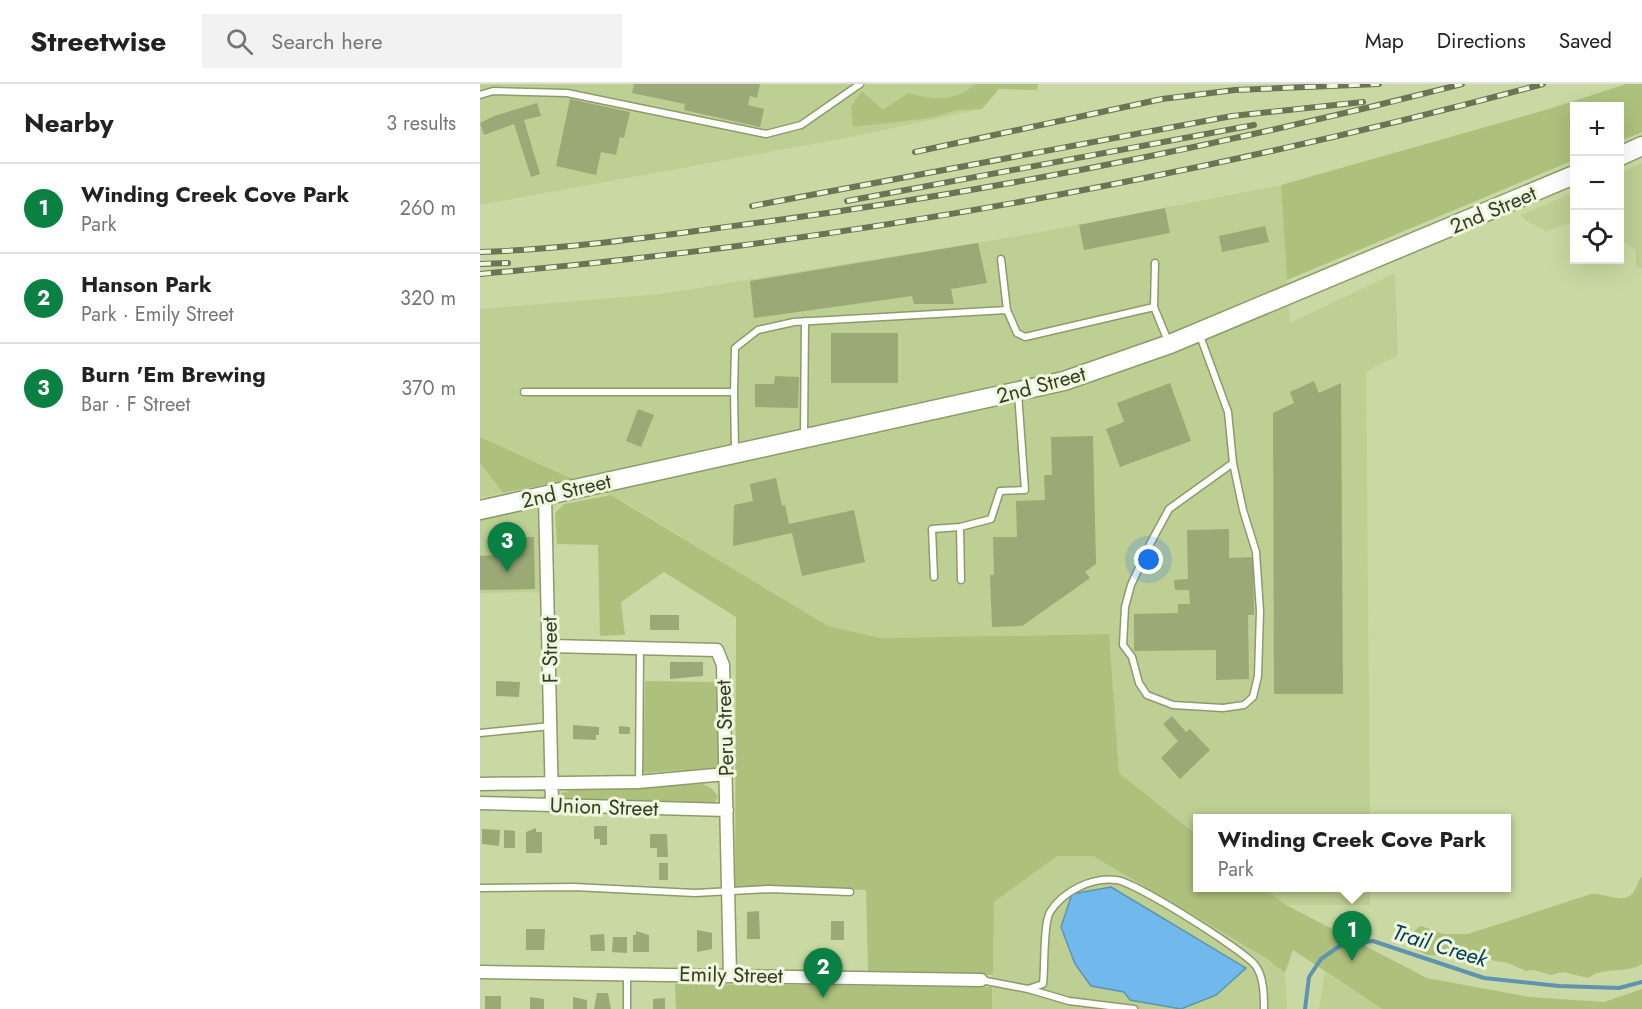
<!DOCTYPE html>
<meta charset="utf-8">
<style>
body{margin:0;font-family:Jost,sans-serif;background:#f2f2f2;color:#222}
.controls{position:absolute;right:18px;top:18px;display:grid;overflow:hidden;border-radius:0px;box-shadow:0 6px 24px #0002}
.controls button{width:54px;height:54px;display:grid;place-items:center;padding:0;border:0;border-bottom:2px solid #e0e0e0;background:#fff;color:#222;font:30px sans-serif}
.you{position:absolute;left:669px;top:476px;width:21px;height:21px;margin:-15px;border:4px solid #fff;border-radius:50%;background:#1a73e8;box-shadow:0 0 0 9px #1a73e833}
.badge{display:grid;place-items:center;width:39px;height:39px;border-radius:50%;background:#0b8043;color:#fff;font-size:20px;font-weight:700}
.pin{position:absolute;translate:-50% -50px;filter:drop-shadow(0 2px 3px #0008)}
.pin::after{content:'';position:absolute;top:32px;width:21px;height:18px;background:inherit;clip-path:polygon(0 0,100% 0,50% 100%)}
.popup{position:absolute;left:713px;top:730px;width:318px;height:78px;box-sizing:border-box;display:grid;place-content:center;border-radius:0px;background:#fff;filter:drop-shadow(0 2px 4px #0005);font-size:20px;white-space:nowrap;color:#767676}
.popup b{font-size:22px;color:#222}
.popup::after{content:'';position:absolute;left:50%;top:100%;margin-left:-12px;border:12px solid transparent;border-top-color:#fff}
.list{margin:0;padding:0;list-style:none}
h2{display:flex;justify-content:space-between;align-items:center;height:78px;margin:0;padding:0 24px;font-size:26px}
h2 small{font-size:20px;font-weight:400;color:#767676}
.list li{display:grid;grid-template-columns:39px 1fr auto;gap:18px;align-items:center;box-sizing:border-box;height:90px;padding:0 24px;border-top:2px solid #e0e0e0}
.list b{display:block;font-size:22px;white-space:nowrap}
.list p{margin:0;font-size:20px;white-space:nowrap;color:#767676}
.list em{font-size:20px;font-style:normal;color:#767676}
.icon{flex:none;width:33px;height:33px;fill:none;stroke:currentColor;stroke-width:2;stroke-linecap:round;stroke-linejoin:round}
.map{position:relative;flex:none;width:1162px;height:925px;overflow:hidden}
header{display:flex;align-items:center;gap:36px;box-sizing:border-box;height:84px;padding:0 30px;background:#fff;border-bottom:2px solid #e0e0e0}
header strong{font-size:28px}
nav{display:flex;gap:33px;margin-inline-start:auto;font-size:21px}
.search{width:420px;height:54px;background:#f2f2f2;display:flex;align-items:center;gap:15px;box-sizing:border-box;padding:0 21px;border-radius:0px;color:#767676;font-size:22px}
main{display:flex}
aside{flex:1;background:#fff}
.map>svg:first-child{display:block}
.built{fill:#becf93}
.green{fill:#aec17c}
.water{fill:#71b9ed;stroke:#5f94b1;stroke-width:1.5}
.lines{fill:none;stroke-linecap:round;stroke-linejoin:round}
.stream{stroke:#5f94b1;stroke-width:4}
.building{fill:#9aa975}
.lane-casing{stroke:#8d9b68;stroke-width:9}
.street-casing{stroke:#8d9b68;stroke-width:15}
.primary-casing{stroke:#8d9b68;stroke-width:21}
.lane{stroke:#fff;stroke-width:6}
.street{stroke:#fff;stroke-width:12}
.primary{stroke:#fff;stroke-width:18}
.rail-casing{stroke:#6c7553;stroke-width:6}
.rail{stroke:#eef6db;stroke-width:4;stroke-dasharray:11;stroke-linecap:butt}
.labels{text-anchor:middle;stroke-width:6;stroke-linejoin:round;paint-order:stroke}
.street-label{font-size:21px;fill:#363c26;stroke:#eef6db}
.water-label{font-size:22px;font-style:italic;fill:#003b5d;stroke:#eef6db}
</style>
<header>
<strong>Streetwise</strong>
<div class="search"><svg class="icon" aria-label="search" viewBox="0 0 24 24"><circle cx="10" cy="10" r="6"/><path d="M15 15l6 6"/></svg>Search here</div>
<nav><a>Map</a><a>Directions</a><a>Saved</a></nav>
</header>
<main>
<aside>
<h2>Nearby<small>3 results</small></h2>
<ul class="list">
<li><span class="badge">1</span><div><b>Winding Creek Cove Park</b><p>Park</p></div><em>260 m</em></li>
<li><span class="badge">2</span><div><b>Hanson Park</b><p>Park · Emily Street</p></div><em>320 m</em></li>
<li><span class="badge">3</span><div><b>Burn 'Em Brewing</b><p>Bar · F Street</p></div><em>370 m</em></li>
</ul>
</aside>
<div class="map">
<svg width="1162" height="925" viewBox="0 0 1162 925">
<rect width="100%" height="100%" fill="#cad9a3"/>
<path class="built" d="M0,0H502V25L371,53L0,121Z
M1162,79V184H1156V167L1140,155V89Z
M801,101L810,239L915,189L918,271L886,288L890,734H718L717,751L639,689L628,550L401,554L348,542L141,416L0,353V225L180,210L550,150Z
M1094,108V137L1066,147L1046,137L1041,131Z
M0,379L23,409L0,414Z
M62,424L65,508L0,509V435Z
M577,772H613L786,874L805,889L807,925H512L514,818Z
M784,804H890V821H806Z
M845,888L902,925H839Z"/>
<path class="green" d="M496,0H558L557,6L519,5L502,25L477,26L450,34L373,43L371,22L382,7L403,26L428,9C453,16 474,18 496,0Z
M1146,0H1162V48L1140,57V22H1094V76L807,196L801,101L1069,25Z
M0,353L93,395L23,409L0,379Z
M131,411L348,542L401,554L629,550L639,689L717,751L718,804H784L806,821L947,894L1050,913L1124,918L1162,905V925H902L813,866L805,889L786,874L613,772H577L514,818L513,891L388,887L386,806L255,803L256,533L184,488L141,518L145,551L120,552L118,461L77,460L75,429L84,420Z
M165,597L236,598L239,679L236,684L163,689Z
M222,700L231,704L238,712L233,722L82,717L80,713L81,709L92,706Z
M1162,792V880C1146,890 1124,882 1108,894L1083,888L1071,891L1054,886L1046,887L1028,879L992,873L947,871L932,864C929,854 932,847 941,842L963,850H988L1111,810C1123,808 1143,821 1153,809C1157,804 1157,798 1162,792Z
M195,900L512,903V925H196Z"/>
<path class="water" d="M631,803L766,884L736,911L701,925L650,916L644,908L611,902L595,880L581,843L592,810Z"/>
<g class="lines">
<path class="stream" d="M825,925L829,893L841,875L861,861L893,857L1004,894L1079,902L1139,904L1162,898"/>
</g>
<path class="building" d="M154,0H280L277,14L270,12L268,21L284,25L280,43L204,26L205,20L152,9Z
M90,15L150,28L144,54L140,53L136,71L121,68L116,91L76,82Z
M57,19L61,32L44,36L60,90L51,93L34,40L4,51L0,39L14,32Z
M685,124L690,149L604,166L599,141Z
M785,142L789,158L742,168L739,152Z
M498,159L507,199L471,205L474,220H434L432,212L274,234L270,197Z
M351,249H418V299H351Z
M295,292L319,293L318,324L275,323V300H294Z
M834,297L839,309L861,299L863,610H794L793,329L814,319L810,308Z
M690,299L711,357L640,383L626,345L644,338L637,319Z
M158,325L174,331L161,363L146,357Z
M613,352L616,480L605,488L610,494L542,542L512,543L510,491H514L513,453H537L536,417L565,416L564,391H572L571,353Z
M296,394L302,422L305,421L309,440L374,426L385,478L322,492L312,449L253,462L254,421L273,417L270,400Z
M749,445V474L773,473L774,531H768L769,595L736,596V566L654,567V530L698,529V520H710L709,506H695L694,496L708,495L707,446Z
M13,453H54L55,505L0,506V472L13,471Z
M170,531H199V546H170Z
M190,578H223V592L190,595Z
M16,597L40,598L39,613L16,612Z
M692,632L706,648L710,645L730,666L700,695L681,674L698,657L683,640Z
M93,641L119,643V651H116V656L93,655Z
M139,642L150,643V650H139Z
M114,742H127V761H120V755H114Z
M56,744V748H62V769H46V748Z
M2,745L20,746L19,762L2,760Z
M24,746L35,747V764H24Z
M170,750H187L188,773H177V764H170Z
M179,779H188V796H179Z
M279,827L280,855H267V828Z
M351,837H364V856H351Z
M46,845H65L64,866H46Z
M217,846L232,849V865L217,868Z
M156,847L169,851V868H153V851H156Z
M124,850L125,867H111L110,851Z
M133,853H147V869L132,868Z
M117,909H128L131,925H114Z
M5,912H21V925H5Z
M50,913L64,915V925H50Z
M93,913L107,916V925H93Z
M185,914V925H173V915Z"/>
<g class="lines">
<g class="lane-casing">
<path id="lane" d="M0,11L13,7L87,9L286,50L321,41L380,0
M675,179L674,223L688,257
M527,226L537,249L545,253L674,223
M719,249L748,328L753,379L763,426L776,468L780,527L778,592L773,613L764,621L743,624L693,621L667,611L659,599L652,573L643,561L645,523L651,501L670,460L689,425L753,379
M44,308H254L255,366
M254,308L255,264L278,246L314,238L527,226L521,175
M324,351L325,237
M454,493L452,445L480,443
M481,496L480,443L511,435L520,407L545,406L538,309
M0,649L71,642
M159,698L160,564
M0,804L94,803L215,809L289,805L370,808
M501,896L548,905L589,917L654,925
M548,905L563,900C565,884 563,840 570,828C583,807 612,793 636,796C654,797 763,866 775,881C784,892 784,912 784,925
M147,925V890"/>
</g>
<g class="street-casing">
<path id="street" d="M65,412L72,721
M70,562L237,566L243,581L250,891
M0,700L158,698L246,690
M0,719L247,726
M0,888L501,896"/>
</g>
<g class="primary-casing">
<path id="primary" d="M1140,72L1162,62
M0,426L584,297L690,260L1094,91"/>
</g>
<use href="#lane" class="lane"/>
<use href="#street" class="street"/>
<use href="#primary" class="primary"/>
<g class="rail-casing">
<path id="rail" d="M435,68L682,15L755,6L899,0
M367,117L774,41
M272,122L752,32L883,18
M0,168C95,165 190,150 284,138C519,106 753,59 982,0
M0,180L28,179
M0,190C359,159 715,94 1063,0"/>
</g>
<use href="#rail" class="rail"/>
</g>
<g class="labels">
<g class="street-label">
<text transform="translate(1013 126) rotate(-23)" y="7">2nd Street</text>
<text transform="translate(561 301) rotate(-15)" y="7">2nd Street</text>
<text transform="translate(86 407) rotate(-13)" y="7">2nd Street</text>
<text transform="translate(70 566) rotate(-91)" y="7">F Street</text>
<text transform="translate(245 644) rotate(-92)" y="7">Peru Street</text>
<text transform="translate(124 723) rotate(2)" y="7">Union Street</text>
<text transform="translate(251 891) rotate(1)" y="7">Emily Street</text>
</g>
<g class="water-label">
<text transform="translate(960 861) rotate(17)" y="8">Trail Creek</text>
</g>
</g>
</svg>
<div class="controls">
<button>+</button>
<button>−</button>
<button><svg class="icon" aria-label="locate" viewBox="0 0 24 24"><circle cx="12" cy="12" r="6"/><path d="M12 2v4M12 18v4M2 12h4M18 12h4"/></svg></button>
</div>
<div class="you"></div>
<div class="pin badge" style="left:872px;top:877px">1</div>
<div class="popup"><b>Winding Creek Cove Park</b>Park</div>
<div class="pin badge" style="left:343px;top:914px">2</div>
<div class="pin badge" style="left:27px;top:488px">3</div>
</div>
</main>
